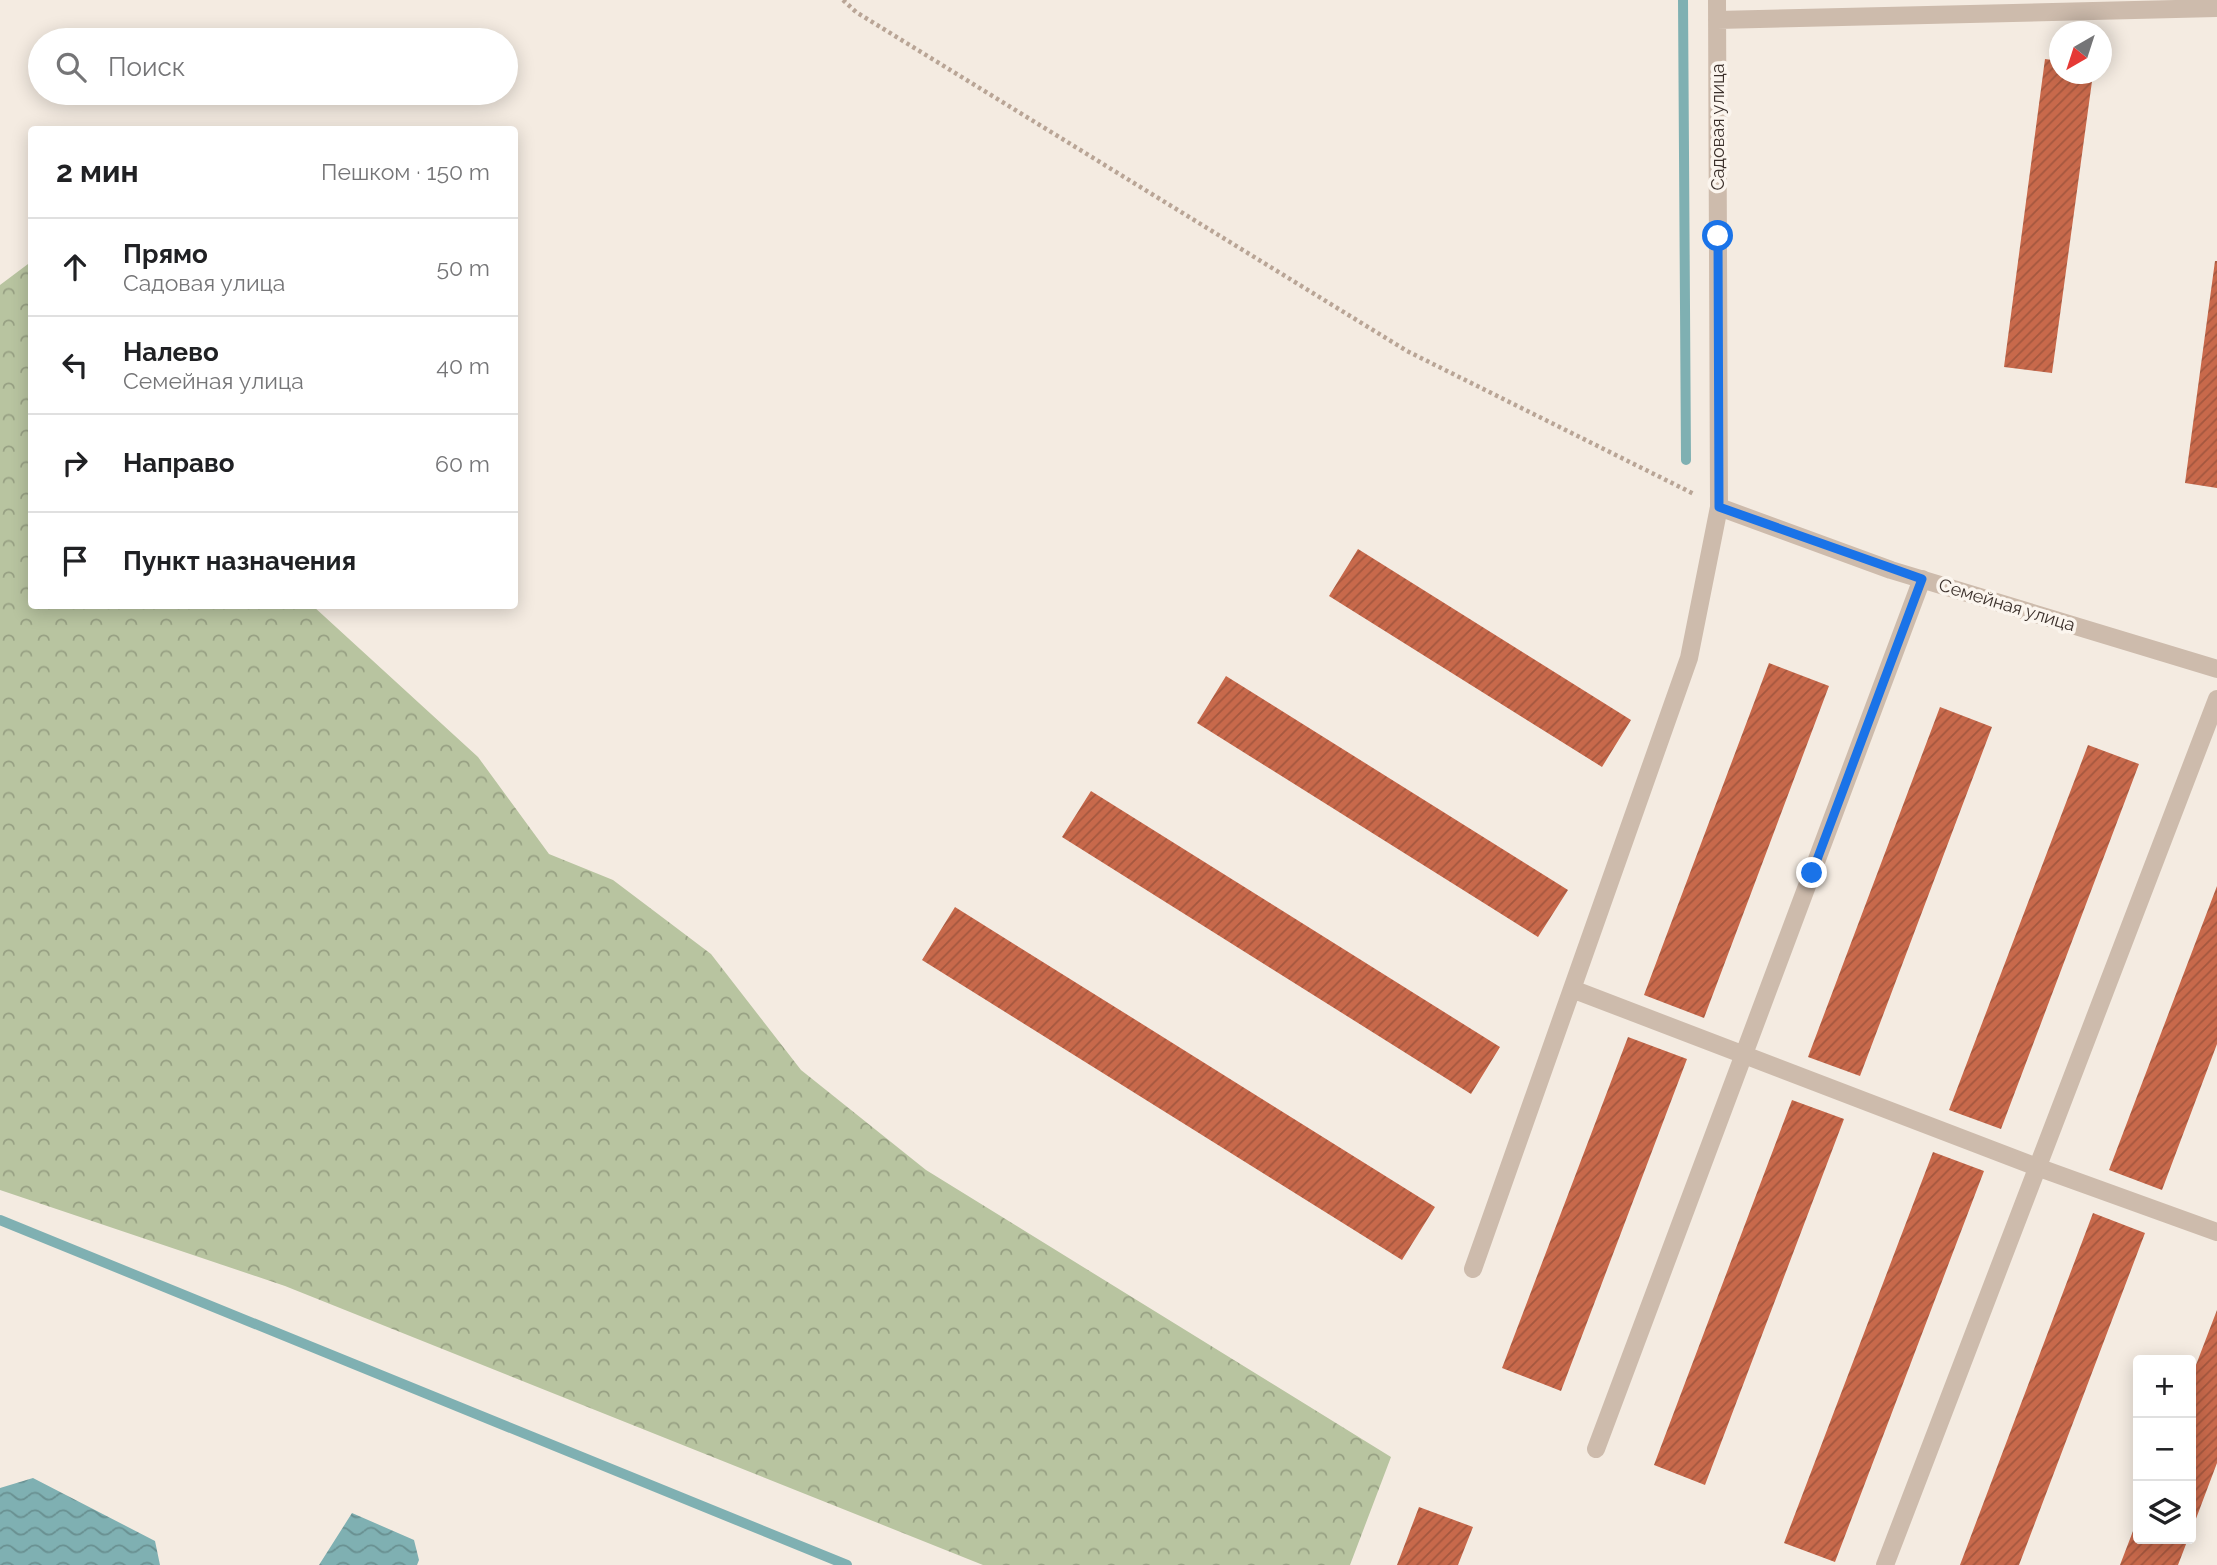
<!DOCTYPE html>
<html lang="ru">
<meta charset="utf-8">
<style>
body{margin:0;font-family:Raleway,sans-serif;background:#f2f2f2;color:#202124}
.controls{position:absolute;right:21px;bottom:21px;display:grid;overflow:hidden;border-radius:7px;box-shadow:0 4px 18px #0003}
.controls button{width:63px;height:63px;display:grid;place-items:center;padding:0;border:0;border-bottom:2px solid #e0e0e0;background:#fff;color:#202124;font:35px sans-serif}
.compass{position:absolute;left:2049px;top:21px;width:63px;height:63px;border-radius:50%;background:#fff;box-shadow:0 4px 18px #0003;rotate:219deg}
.stop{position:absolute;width:21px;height:21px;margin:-16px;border:5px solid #1a73e8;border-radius:50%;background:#fff}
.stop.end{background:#1a73e8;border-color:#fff;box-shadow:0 2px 7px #0008}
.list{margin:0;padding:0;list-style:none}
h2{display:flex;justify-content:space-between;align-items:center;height:91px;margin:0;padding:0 28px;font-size:30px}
h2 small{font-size:23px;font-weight:400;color:#757577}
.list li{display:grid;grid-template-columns:46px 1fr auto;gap:21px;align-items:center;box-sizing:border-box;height:98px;padding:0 28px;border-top:2px solid #e0e0e0}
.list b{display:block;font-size:26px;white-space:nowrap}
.list p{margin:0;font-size:23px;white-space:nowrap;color:#757577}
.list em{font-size:23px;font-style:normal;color:#757577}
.icon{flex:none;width:38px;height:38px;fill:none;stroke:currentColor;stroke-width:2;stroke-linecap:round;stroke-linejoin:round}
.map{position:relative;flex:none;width:2217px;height:1565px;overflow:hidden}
.search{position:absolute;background:#fff;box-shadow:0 4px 18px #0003;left:28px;top:28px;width:490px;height:77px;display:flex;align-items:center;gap:18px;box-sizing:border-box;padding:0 24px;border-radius:38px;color:#757577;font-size:26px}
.panel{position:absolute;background:#fff;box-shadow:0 4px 18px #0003;left:28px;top:126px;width:490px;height:483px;border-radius:7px}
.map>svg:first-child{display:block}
.forest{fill:url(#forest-crowns)}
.water{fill:url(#water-waves)}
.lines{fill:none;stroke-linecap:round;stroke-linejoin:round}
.stream{stroke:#7fb0b2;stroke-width:10}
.building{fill:url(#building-hatch)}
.path{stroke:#b9a596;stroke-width:4.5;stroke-dasharray:3.5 3.5;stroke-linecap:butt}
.service{stroke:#cdbbac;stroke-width:18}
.minor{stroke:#cdbbac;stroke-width:18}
.route{stroke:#1a73e8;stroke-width:9}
.labels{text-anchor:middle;stroke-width:7;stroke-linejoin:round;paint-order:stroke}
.street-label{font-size:18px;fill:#3b302b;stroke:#fbf5ee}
</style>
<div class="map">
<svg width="2217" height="1565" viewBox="0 0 2217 1565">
<defs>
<pattern id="forest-crowns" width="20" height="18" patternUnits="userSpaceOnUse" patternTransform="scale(1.75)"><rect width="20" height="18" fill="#b8c4a0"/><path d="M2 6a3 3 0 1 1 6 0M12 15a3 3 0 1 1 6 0" fill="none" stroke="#97a083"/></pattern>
<pattern id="water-waves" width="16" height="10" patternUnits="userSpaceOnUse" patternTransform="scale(1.75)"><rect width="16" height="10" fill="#7fb0b2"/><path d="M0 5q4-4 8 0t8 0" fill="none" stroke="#699091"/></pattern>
<pattern id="building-hatch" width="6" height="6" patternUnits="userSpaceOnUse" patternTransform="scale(1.75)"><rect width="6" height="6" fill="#c8694b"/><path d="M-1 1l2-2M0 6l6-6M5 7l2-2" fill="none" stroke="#a4573f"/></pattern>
</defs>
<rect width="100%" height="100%" fill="#f4ebe1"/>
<path class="forest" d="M28,264L32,268V606H313L478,757L549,854L613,880L711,954L801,1070L926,1170L1391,1457L1350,1565H983L285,1286L0,1190V285Z"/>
<path class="water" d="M33,1478L155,1541L160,1565H0V1488Z
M352,1513L414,1540L419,1560L417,1565H319Z"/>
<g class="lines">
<path class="stream" d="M1683,0L1686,460
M0,1220L847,1565"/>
</g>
<path class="building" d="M2045,59L2060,61V74H2093L2052,373L2004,367Z
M2215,261H2217V488L2185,483Z
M1358,549L1631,720L1602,767L1329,596Z
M1769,663L1829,686L1704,1018L1644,995Z
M1226,676L1568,890L1538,937L1197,723Z
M1940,707L1992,727L1860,1076L1808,1057Z
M2088,745L2139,764L2001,1129L1949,1110Z
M1091,791L1500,1047L1471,1094L1062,837Z
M2217,886V1044L2162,1190L2109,1170Z
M955,907L1435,1207L1402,1260L922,960Z
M1628,1037L1687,1059L1561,1391L1502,1368Z
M1792,1100L1844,1119L1705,1485L1654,1465Z
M1933,1152L1984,1171L1835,1562L1784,1543Z
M2093,1213L2145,1233L2019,1565H1960Z
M2217,1310V1463L2191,1532V1378Z
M1419,1507L1473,1527L1458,1565H1397Z
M2138,1518V1539H2188L2178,1565H2120Z"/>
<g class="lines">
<path class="path" d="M843,0L856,12L1407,351L1694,494"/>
<path class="service" d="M1572,989L2037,1167L2217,1232
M1473,1269L1689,658L1719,507
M1596,1449L1922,579
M1885,1565L2217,699"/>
<path class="minor" d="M1717,0L1719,507L1891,570L2217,669
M1717,20L2217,8"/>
</g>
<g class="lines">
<path class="route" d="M1718,236L1719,507L1922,579L1812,873"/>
</g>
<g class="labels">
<g class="street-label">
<text transform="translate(1718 127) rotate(-90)" y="6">Садовая улица</text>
<text transform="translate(2007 605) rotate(17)" y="6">Семейная улица</text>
</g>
</g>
</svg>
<div class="controls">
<button>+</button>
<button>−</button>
<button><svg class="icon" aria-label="layers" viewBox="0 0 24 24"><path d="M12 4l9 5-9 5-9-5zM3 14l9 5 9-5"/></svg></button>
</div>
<svg class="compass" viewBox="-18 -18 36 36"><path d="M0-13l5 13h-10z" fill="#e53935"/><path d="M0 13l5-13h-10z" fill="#757577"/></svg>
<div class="stop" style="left:1718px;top:236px"></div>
<div class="stop end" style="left:1812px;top:873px"></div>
<div class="search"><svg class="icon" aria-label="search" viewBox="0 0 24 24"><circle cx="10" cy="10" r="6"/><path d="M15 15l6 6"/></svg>Поиск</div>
<section class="panel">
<h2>2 мин<small>Пешком · 150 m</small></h2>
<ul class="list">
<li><svg class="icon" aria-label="ahead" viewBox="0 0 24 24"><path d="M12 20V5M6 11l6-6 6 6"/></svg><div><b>Прямо</b><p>Садовая улица</p></div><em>50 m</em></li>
<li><svg class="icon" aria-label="left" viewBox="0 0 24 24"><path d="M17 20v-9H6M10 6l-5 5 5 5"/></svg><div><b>Налево</b><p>Семейная улица</p></div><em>40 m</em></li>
<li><svg class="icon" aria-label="right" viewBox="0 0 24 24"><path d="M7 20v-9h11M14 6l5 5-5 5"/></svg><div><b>Направо</b></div><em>60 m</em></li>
<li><svg class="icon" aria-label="arrive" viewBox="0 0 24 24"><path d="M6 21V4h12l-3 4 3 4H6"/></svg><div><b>Пункт назначения</b></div></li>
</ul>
</section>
</div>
